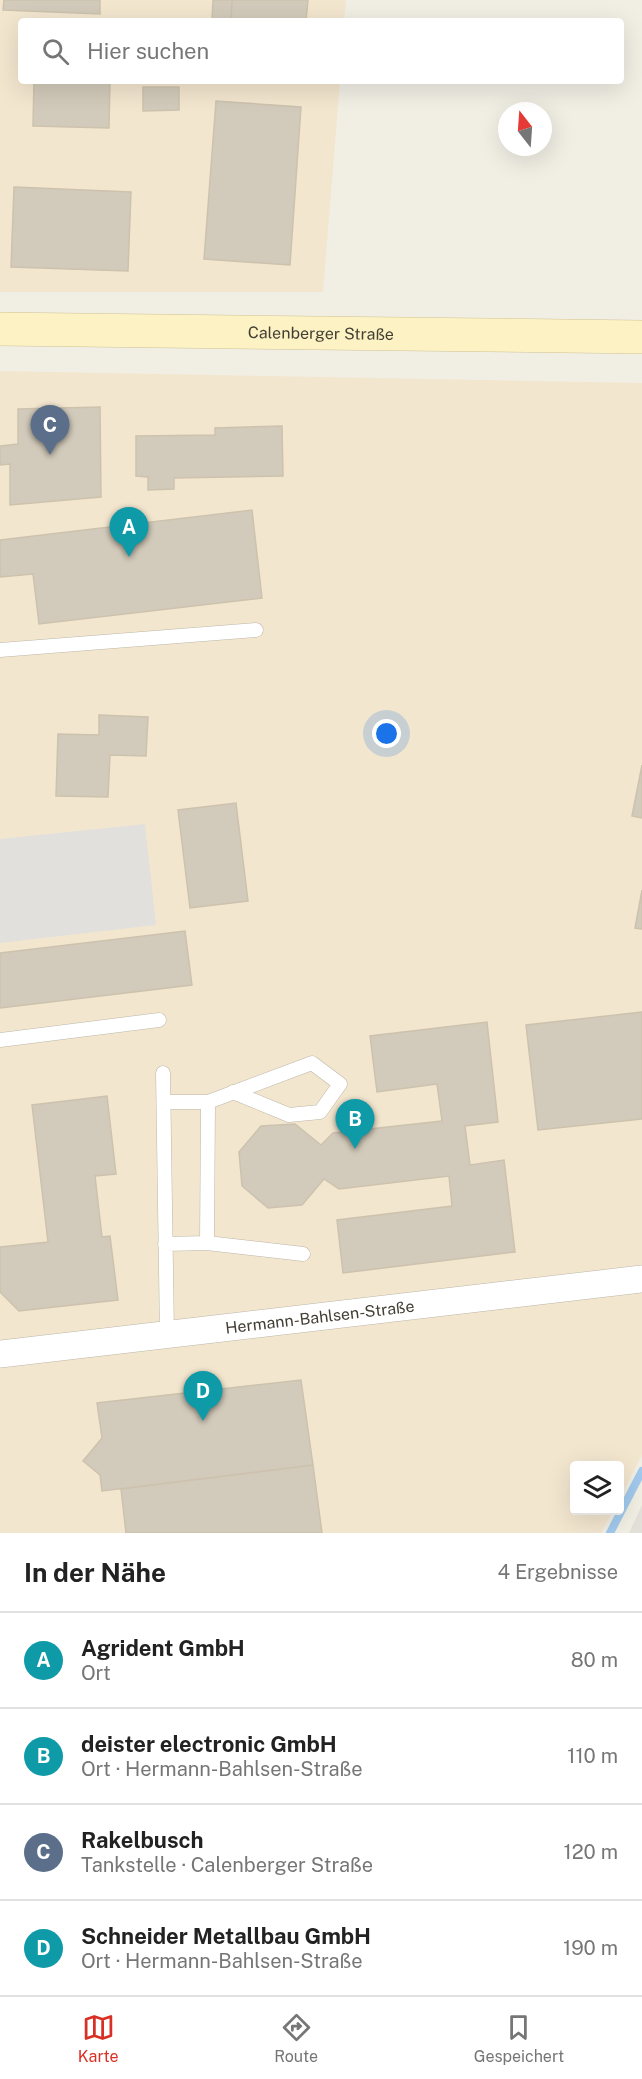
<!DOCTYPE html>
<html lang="de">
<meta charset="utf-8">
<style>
body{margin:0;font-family:"Public Sans",sans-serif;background:#f6f6f6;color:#222}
.controls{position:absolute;right:18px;bottom:18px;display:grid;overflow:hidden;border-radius:6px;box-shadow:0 6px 24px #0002}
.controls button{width:54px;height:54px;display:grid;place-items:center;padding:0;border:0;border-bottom:2px solid #e0e0e0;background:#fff;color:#222;font:30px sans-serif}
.compass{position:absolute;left:498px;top:102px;width:54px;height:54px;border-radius:50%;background:#fff;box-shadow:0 6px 24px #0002;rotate:343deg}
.you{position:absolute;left:387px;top:734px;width:21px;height:21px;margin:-15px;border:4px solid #fff;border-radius:50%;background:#1a73e8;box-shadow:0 0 0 9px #1a73e833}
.badge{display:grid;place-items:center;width:39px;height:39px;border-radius:50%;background:#d93025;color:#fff;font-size:20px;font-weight:700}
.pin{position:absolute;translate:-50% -50px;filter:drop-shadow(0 2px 3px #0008)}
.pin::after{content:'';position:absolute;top:32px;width:21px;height:18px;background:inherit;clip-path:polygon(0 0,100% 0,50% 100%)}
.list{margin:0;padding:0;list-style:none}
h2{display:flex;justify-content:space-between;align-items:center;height:78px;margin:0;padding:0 24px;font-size:26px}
h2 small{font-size:20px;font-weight:400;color:#767676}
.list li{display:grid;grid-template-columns:39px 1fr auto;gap:18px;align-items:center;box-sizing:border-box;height:96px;padding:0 24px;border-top:2px solid #e0e0e0}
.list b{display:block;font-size:22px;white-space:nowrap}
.list p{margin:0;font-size:20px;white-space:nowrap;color:#767676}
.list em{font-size:20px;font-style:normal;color:#767676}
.icon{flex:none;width:33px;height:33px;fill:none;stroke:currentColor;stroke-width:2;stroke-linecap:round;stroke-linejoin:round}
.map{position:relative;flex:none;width:642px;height:1533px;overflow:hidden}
.search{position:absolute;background:#fff;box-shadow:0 6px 24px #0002;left:18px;right:18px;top:18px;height:66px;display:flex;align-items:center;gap:15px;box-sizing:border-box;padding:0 21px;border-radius:6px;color:#767676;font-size:22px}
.sheet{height:462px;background:#fff}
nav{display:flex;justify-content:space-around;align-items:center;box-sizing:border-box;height:84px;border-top:2px solid #e0e0e0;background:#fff;font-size:16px;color:#767676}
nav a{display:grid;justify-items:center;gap:3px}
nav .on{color:#d93025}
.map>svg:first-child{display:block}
.commercial{fill:#f3e6cf}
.industrial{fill:#e3dfd9}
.parking{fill:#e2e0dc}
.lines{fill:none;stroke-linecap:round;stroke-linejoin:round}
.stream{stroke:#a1c9ed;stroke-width:8}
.building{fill:#d2caba;stroke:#cdc2ad;stroke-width:1.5}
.service-casing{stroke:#bcb6a7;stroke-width:15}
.minor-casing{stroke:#bcb6a7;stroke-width:28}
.secondary-casing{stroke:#d0c395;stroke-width:34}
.service{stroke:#fff;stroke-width:14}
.minor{stroke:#fff;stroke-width:27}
.secondary{stroke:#fcf2c3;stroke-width:33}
.labels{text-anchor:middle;stroke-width:4.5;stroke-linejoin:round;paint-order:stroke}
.street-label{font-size:16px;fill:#433e34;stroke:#fff}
</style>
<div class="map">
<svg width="642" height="1533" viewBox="0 0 642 1533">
<rect width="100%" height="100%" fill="#f1eee4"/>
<path class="commercial" d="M0,0H346L344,21H21V81H340L323,292H0Z
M0,371L642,383V1455L620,1498V1466H574V1510L613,1511L601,1533H0Z"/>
<path class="industrial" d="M642,1505V1533H629Z"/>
<path class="parking" d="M145,824L156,925L0,943V839Z"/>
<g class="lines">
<path class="stream" d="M610,1533L642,1471"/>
</g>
<path class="building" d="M4,0H100V14L3,10Z
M213,0H232L231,21H212Z
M232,0H308L306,21H231Z
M34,81H110L109,128L33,126Z
M143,87H179V110L143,111Z
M216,101L301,107L290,265L204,259Z
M14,187L131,192L128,271L11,267Z
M100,407L101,497L10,505V464L0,465V446L18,444V409Z
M282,426L283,476L174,478V489L148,490V477L136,476V436L215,435V428Z
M252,510L262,598L39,624L33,574L0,577V540Z
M99,715L148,717L146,756L110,755L108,797L56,796L58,734L99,735Z
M642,765V818L632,816Z
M236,803L248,901L190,908L178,810Z
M642,890V929L635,928Z
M185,931L192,985L0,1008V953Z
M642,1012V1119L538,1130L526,1025Z
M487,1022L498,1122L465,1126L470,1165L504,1160L515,1252L343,1273L337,1220L452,1206L449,1176L339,1189L324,1179L302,1205L268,1208L242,1186L239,1152L261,1126L295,1124L321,1145L333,1133L442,1121L437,1084L377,1092L370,1036Z
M107,1096L116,1174L95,1176L102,1237L110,1236L118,1300L19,1311L0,1292V1247L48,1242L32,1105Z
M301,1380L313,1465L102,1491L100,1475L83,1461L102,1438L97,1403Z
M313,1465L322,1533H126L121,1489Z"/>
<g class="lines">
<g class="service-casing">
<path id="service" d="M0,650L256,630
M0,1040L159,1020
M163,1073L167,1335
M164,1102H208L207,1243
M208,1102L312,1063L340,1084L320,1112L289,1115L233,1092
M165,1244L207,1243L303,1254"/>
</g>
<g class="minor-casing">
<g id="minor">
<path id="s1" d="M0,1354L642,1279"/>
</g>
</g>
<g class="secondary-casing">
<g id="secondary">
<path id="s2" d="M0,329L642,337"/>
</g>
</g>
<use href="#service" class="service"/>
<use href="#minor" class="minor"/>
<use href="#secondary" class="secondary"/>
</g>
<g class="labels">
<g class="street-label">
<text dy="6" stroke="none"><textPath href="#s2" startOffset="321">Calenberger Straße</textPath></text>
<text dy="6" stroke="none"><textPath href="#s1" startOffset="322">Hermann-Bahlsen-Straße</textPath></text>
</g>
</g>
</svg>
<div class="controls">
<button><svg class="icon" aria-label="layers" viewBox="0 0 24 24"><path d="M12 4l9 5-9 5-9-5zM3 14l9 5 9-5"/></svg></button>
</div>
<svg class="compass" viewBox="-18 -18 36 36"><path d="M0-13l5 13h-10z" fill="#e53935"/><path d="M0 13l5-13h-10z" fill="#767676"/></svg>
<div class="you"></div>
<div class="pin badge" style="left:129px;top:557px;background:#0f9aa8">A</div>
<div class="pin badge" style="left:355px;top:1149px;background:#0f9aa8">B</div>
<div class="pin badge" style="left:50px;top:455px;background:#5c6f8a">C</div>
<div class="pin badge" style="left:203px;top:1421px;background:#0f9aa8">D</div>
<div class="search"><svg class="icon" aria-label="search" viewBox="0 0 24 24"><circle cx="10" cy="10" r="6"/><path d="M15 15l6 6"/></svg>Hier suchen</div>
</div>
<section class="sheet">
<h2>In der Nähe<small>4 Ergebnisse</small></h2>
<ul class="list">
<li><span class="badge" style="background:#0f9aa8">A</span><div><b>Agrident GmbH</b><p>Ort</p></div><em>80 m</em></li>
<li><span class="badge" style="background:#0f9aa8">B</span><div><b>deister electronic GmbH</b><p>Ort · Hermann-Bahlsen-Straße</p></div><em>110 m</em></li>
<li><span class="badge" style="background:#5c6f8a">C</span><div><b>Rakelbusch</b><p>Tankstelle · Calenberger Straße</p></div><em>120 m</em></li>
<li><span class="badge" style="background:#0f9aa8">D</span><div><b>Schneider Metallbau GmbH</b><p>Ort · Hermann-Bahlsen-Straße</p></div><em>190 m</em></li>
</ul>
</section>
<nav>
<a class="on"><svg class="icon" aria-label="map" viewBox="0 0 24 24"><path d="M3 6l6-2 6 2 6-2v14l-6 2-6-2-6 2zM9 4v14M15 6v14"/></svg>Karte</a>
<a><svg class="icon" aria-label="directions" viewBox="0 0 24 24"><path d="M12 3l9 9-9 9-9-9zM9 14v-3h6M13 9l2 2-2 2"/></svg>Route</a>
<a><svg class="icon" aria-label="saved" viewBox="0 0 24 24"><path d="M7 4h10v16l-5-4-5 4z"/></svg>Gespeichert</a>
</nav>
